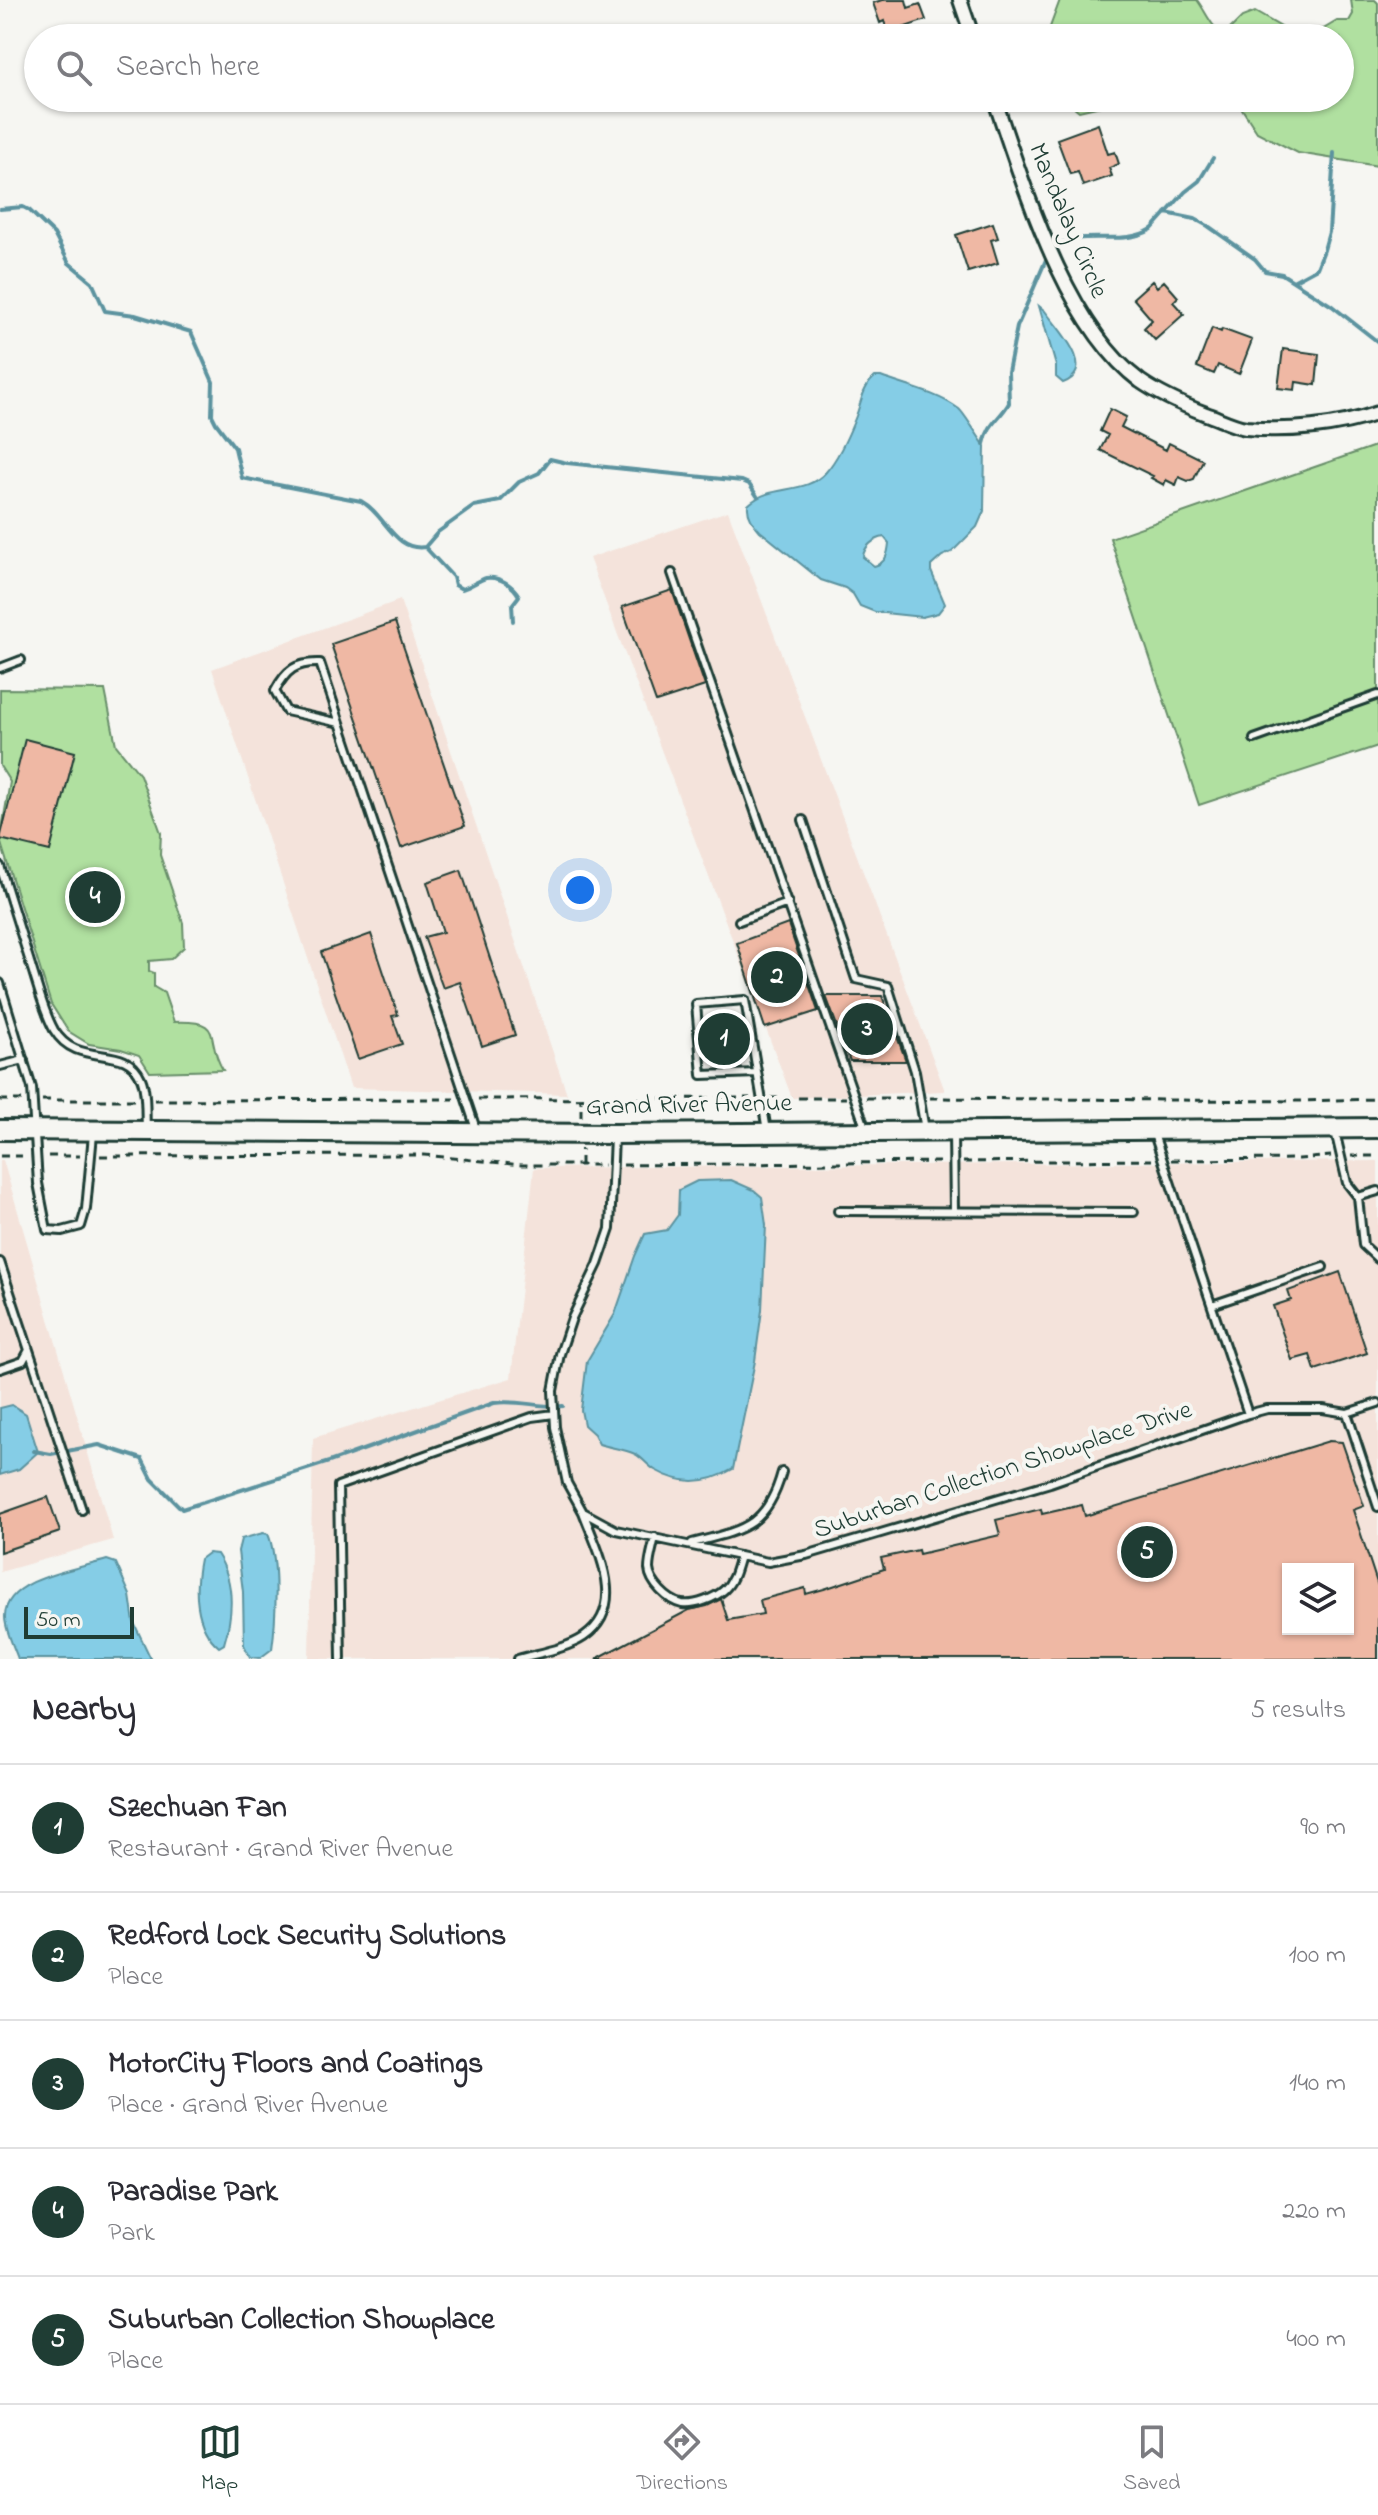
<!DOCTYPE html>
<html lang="en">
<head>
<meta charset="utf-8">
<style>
  body { margin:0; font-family:"Indie Flower",sans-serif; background:#f2f2f3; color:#2b2b33 }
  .controls { position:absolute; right:24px; bottom:24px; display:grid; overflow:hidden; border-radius:0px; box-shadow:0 2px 6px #0004 }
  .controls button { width:72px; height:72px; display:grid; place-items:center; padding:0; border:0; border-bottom:2px solid #e1e1e2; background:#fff; color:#2b2b33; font:40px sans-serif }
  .scale { position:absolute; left:24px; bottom:20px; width:110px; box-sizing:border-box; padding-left:8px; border:4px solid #1f3d34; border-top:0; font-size:22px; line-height:28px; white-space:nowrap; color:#1f3d34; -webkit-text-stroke:6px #f6f6f2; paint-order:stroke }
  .you { position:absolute; left:580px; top:890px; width:28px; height:28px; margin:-20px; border:6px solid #fff; border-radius:50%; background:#1a73e8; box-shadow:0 0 0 12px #1a73e833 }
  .badge { display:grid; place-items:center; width:52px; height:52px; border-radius:50%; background:#1f3d34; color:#fff; font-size:26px; font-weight:700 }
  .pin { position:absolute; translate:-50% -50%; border:4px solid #fff; box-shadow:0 2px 8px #0006 }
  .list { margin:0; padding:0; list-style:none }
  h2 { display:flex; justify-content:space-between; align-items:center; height:104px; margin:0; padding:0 32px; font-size:34px }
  h2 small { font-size:26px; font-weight:400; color:#7c7c81 }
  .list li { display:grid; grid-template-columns:52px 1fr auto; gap:24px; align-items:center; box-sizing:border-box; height:128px; padding:0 32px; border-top:2px solid #e1e1e2 }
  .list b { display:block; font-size:30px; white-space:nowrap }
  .list p { margin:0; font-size:26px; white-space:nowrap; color:#7c7c81 }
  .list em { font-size:26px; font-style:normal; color:#7c7c81 }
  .icon { flex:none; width:44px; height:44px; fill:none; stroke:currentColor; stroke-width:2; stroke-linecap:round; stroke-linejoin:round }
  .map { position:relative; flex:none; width:1378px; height:1659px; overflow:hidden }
  .search { position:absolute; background:#fff; box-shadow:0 2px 6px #0004; left:24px; right:24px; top:24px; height:88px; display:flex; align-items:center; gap:20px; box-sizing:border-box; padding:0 28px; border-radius:44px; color:#7c7c81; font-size:30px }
  .sheet { height:744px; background:#fff }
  nav { display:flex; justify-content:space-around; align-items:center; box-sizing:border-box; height:112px; border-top:2px solid #e1e1e2; background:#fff; font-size:22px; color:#7c7c81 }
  nav a { display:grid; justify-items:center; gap:4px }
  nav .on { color:#1f3d34 }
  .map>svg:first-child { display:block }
  .built { fill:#f4e3db; fill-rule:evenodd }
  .green { fill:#b0e0a0; stroke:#688e6a; stroke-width:2 }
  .water { fill:#85cde6; stroke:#5c939f; stroke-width:2; fill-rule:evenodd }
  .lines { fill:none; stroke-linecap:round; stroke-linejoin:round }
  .stream { stroke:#5c939f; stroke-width:4 }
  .building { fill:#efb8a4; stroke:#1f3d34; stroke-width:2; fill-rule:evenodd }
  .lane-casing { stroke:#1f3d34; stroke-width:12 }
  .street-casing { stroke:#1f3d34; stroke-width:18 }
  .secondary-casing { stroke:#1f3d34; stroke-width:24 }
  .path { stroke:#1f3d34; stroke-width:3; stroke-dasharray:8 6; stroke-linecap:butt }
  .lane { stroke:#f6f6f2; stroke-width:6 }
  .street { stroke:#f6f6f2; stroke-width:12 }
  .secondary { stroke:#f6f6f2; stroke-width:18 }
  .labels { text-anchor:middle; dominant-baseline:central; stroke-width:8; stroke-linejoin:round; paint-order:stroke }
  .street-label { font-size:26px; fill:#1f3d34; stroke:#f6f6f2 }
</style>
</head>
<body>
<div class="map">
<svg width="1378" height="1659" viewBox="0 0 1378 1659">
  <rect width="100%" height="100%" fill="#f6f6f2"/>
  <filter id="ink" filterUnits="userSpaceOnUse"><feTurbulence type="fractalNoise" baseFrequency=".0125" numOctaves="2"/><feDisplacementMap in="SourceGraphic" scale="16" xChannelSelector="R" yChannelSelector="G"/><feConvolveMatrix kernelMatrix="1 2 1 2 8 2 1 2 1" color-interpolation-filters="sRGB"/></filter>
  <g filter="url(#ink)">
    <!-- built -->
    <path class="built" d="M728,511L945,1091L792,1098L589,558Z
      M400,600L567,1094L351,1088L212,669Z
      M0,1160H3L113,1540L0,1572Z
      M1378,1161V1659H309L313,1438L511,1378L534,1168ZM1288,1569H1348V1629H1288Z"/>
    <!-- green -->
    <path class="green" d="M1060,0H1197C1205,10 1211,27 1222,33H1226L1242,17L1255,12L1290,32L1310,37L1337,21H1349L1353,14L1351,0H1375L1378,3V166L1298,153L1257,132L1235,98H1340V38H1200L1196,31L1177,38H1046Z
      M1063,98H1121L1118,102L1079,111Z
      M1378,445V746L1199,805L1110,538Z
      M0,689L105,690L116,745L140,775L161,833L160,855L183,923L184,947L171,959L149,961V971L154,973V987L164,993L174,1022C227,1020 203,1037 223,1070L150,1072L139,1055L121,1049L89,1044L68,1031L51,1004L0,840L10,782L0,766Z"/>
    <!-- water -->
    <path class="water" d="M1039,306L1045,311C1058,329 1099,370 1063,383L1056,377V366Z
      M875,377H881C905,386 938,393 959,409C964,413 979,438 985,446L984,511L977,527L952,552L942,556L931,566V571L945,604L938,613L922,617L875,612L860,606L853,594L845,588L821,580L760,531C753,523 747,516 748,505C771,483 805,496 826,472C839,457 849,434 856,416C861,403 863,386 875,377ZM884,537L889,543C888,554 886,563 874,566L863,557C864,546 874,539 884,537Z
      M731,1180L754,1190L762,1197L766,1225L762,1310L755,1361L733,1469C708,1484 681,1485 655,1470C648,1466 643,1458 635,1454C624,1449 611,1448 599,1444L594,1434L584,1425L581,1410L587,1361L615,1314L635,1256L645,1234L667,1230L678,1215L679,1190L697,1181Z
      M12,1405L26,1414L38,1452L19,1469L0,1475V1408Z
      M263,1533L268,1534C279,1559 276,1621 272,1649L260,1658L250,1657L244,1645L243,1592L238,1551L241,1539Z
      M208,1553L217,1554C235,1581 233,1614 224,1644L219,1647C194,1626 194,1588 200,1559Z
      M107,1560L116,1563L130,1595L134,1623L151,1659H18C14,1647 5,1630 5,1617C4,1578 78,1569 107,1560Z"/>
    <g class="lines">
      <!-- stream -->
      <path class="stream" d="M0,209L23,207L29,210L54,234L69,263L92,282L105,311L135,315L191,332L213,382L212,415L216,423L235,448L242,478L361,501C385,514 394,552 425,547L453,577L455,585L462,589C470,587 481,579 486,578C499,576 513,585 519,596L512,605L513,621
        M1166,213L1195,219L1208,226L1255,259L1265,271L1282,274L1332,306L1378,342
        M1053,248C1081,227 1122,248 1152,229L1185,192L1199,181L1213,158
        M1293,281L1317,268L1324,250L1329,232L1334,153
        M984,444C988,423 1000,419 1009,403L1008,372L1017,327L1048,255
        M425,547L438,532L474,506L500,501L519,482L539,473L550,459L567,463L742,481L749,484L757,496
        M34,1451L51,1454L99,1445L142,1459L152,1479L182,1509L329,1462L494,1403C517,1399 540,1408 563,1406"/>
    </g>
    <!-- building -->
    <path class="building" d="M882,0H906L908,8L920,4L926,20L888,33L884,21L880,23L873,3Z
      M1098,124L1108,154L1115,152L1119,164L1109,168L1112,176L1083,186L1078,172L1070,174L1057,139Z
      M993,223L998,238L991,240L998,263L968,272L956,235Z
      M1152,281L1157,287L1164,281L1178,297L1173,302L1184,314L1155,340L1144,328L1152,320L1133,298Z
      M1212,328L1221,332L1222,329L1252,340L1239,374L1218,365L1214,374L1197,367Z
      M1283,349L1319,354L1316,385L1296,382L1295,390L1278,388Z
      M1110,409L1126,417L1121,427L1166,450L1169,443L1203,460L1194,479L1188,481L1179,477L1176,485L1166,480L1164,485L1151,478L1153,476L1100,450L1108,435L1100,431Z
      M672,590L705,686L656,702L622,607Z
      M395,622L465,826L401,848L331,644Z
      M25,739L75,752L50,851L0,839Z
      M461,870L515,1035L482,1046L460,982L443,988L424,937L443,932L427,882Z
      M788,924L818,1011L765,1028L737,943Z
      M371,934L398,1015L392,1016L402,1044L358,1059L321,952Z
      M826,996H882L906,1061H850Z
      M704,1029H744V1049H706Z
      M1340,1272L1367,1353L1315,1370L1310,1355L1292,1360L1273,1306L1291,1300L1288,1291Z
      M1329,1441L1342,1442L1364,1506L1353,1510L1378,1586V1659H596L689,1610L707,1606L721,1599L728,1620L763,1614L760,1600L805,1588L806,1594L824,1589L884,1569L881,1558L918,1550L919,1554L1000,1535L996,1520L1041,1509L1042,1514L1082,1505L1085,1516ZM1288,1569H1348V1629H1288Z
      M48,1497L60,1532L0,1552V1514Z"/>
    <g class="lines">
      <defs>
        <path id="lane" d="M672,573L866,1130
          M0,668L21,660
          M340,723L286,711L275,691C286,670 296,662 320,663L476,1129
          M1254,739L1378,695
          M803,820L856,979L888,986L915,1071L925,1130
          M0,866C11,901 22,936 33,972C39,991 44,1012 54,1030C78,1070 125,1041 141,1078C147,1092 145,1112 146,1127
          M739,921L788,903
          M0,983L32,1088L38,1183L47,1230L62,1231L81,1226L86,1209L93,1134
          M0,1066L24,1060
          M757,1073L702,1075L696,1004L745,1000L767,1131
          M1335,1131L1347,1183L1358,1197L1378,1191
          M953,1133L954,1211
          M614,1137L610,1229L598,1264L572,1318L560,1354L553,1391L555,1427L567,1483L583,1512L616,1530L768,1562L806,1555L1050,1483L1248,1414L1153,1131
          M1358,1197L1363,1245L1378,1259
          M838,1211L1134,1212
          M0,1262L29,1350L23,1361L0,1369
          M1212,1305L1323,1267
          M29,1350L82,1510
          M1347,1413L1378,1507
          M1248,1414L1267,1409H1323L1347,1413L1378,1403
          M655,1537C653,1547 649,1559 649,1569C650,1583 668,1601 682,1604C695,1606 715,1598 724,1590C734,1581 736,1568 740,1556
          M692,1543C743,1530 767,1527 782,1472
          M341,1659L338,1486L532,1417L554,1414
          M518,1659C539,1653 566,1649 584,1637C629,1606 597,1550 583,1512"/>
        <path id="street" d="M960,0L973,38
          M994,98C1024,185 1065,325 1140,381C1160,395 1183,405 1206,414C1218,418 1233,426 1246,428C1287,432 1338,427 1378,413"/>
        <path id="secondary" d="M0,1130L614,1134L1378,1128"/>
      </defs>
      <!-- lane casing -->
      <use href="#lane" class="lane-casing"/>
      <!-- street casing -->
      <use href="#street" class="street-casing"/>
      <!-- secondary casing -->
      <use href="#secondary" class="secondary-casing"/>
      <!-- path -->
      <path class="path" d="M770,1098H846
        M866,1098H910
        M930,1098L1297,1101L1378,1099
        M478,1099L750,1098
        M0,1100H22
        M42,1100H134
        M154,1100L454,1099
        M581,1117V1101
        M0,1156H28
        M48,1156H80
        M100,1156L424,1155L522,1165H604
        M1351,1156H1378
        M1171,1160L1299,1159L1331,1156
        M963,1162L1152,1160
        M581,1165V1149
        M623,1165L944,1162"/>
      <!-- lane -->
      <use href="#lane" class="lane"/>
      <!-- street -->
      <use href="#street" class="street"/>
      <!-- secondary -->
      <use href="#secondary" class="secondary"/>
    </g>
  </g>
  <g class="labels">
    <!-- street labels -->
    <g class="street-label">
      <text transform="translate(1067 221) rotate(67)">Mandalay Circle</text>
      <text transform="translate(689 1106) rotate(-1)">Grand River Avenue</text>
      <text transform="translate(1003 1471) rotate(-18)">Suburban Collection Showplace Drive</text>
    </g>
  </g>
</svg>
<div class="controls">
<button><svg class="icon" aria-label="layers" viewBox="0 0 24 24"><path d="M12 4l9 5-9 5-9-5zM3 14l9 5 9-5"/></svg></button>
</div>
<div class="scale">50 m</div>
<div class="you"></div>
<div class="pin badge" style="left:724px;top:1039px">1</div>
<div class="pin badge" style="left:777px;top:977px">2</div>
<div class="pin badge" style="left:867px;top:1029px">3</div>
<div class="pin badge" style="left:95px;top:897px">4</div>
<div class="pin badge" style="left:1147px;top:1552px">5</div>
<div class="search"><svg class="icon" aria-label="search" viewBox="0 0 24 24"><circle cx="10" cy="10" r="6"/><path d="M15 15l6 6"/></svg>Search here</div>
</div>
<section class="sheet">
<h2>Nearby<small>5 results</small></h2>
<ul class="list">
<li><span class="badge">1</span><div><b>Szechuan Fan</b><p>Restaurant · Grand River Avenue</p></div><em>90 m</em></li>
<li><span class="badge">2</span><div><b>Redford Lock Security Solutions</b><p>Place</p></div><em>100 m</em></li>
<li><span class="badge">3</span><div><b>MotorCity Floors and Coatings</b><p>Place · Grand River Avenue</p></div><em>140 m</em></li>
<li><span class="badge">4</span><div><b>Paradise Park</b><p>Park</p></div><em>220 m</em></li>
<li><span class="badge">5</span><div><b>Suburban Collection Showplace</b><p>Place</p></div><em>400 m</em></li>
</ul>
</section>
<nav>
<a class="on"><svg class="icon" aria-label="map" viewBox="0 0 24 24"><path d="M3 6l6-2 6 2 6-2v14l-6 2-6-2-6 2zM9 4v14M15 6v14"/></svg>Map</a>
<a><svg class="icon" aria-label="directions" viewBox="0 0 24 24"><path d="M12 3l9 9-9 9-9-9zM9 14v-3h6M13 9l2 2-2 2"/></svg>Directions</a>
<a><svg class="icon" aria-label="saved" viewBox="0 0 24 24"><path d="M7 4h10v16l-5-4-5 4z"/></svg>Saved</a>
</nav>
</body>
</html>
